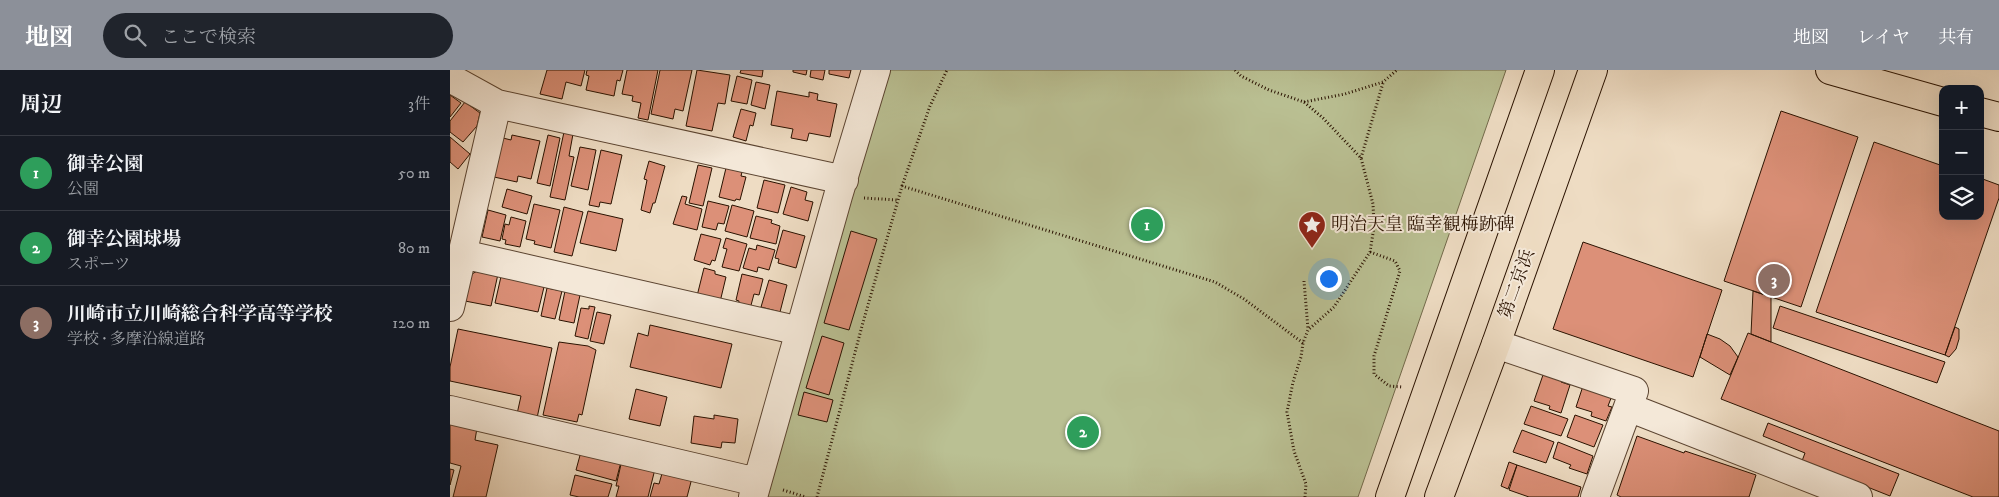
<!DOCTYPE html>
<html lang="ja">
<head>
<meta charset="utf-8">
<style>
  body { margin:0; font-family:"IM FELL DW Pica","Noto Serif JP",serif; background:#20242c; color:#f1f3f6 }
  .controls { position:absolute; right:15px; top:15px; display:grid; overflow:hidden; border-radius:10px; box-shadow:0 5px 20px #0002 }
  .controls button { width:45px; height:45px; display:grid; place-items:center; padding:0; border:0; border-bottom:1px solid #363941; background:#171b24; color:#f1f3f6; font:25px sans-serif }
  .you { position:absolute; left:878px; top:208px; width:18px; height:18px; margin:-12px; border:4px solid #fff; border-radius:50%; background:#1a73e8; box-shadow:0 0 0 8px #1a73e833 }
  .badge { display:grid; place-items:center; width:32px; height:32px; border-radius:50%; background:#8c9099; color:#fff; font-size:16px; font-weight:700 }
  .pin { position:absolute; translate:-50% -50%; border:2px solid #fff; box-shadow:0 1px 5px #0006 }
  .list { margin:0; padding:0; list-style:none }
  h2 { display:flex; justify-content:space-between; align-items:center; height:65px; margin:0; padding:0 20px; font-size:21px }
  h2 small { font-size:16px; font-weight:400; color:#9ea1a6 }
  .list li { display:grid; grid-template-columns:32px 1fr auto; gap:15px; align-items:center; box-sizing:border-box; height:75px; padding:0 20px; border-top:1px solid #363941 }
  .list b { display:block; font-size:19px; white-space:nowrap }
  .list p { margin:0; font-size:16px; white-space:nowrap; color:#9ea1a6 }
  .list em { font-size:16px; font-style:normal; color:#9ea1a6 }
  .icon { flex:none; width:28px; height:28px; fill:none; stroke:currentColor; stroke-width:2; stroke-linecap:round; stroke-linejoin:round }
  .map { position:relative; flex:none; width:1549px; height:427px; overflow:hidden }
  header { display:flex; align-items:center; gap:30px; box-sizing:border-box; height:70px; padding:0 25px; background:#8c9099; color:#fff }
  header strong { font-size:24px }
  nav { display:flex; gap:28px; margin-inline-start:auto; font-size:18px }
  .search { width:350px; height:45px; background:#20242c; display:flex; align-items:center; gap:12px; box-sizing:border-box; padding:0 18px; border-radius:28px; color:#9ea1a6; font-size:19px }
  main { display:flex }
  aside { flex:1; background:#171b24 }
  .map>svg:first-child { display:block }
  .green { fill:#bac093; stroke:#72694a }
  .building { fill:#dc9078; stroke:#2a1200 }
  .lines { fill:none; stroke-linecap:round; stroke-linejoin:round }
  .minor-casing { stroke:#5b4431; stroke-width:30 }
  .major-casing { stroke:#2a1200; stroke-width:30 }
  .highway-casing { stroke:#2a1200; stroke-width:30 }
  .path { stroke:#2a1200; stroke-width:3; stroke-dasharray:1 2.5; stroke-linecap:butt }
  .minor { stroke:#f4e8d8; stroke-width:28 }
  .major { stroke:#eedcc3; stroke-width:28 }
  .highway { stroke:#eedcc3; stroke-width:28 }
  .labels { text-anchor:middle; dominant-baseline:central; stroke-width:4; stroke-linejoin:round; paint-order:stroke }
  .poi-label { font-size:18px; fill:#2a1200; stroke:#f4e8d8; text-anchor:start }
  .street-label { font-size:18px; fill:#2a1200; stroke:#f4e8d8 }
</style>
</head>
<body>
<header>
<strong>地図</strong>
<div class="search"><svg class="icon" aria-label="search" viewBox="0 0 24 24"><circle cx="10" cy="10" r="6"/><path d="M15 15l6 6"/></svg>ここで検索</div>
<nav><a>地図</a><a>レイヤ</a><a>共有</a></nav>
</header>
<main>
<aside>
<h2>周辺<small>3件</small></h2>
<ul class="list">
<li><span class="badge" style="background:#2e9e5b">1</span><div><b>御幸公園</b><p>公園</p></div><em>50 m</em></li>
<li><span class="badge" style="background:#2e9e5b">2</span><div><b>御幸公園球場</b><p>スポーツ</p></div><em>80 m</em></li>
<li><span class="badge" style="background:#8d6e63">3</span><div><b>川崎市立川崎総合科学高等学校</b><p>学校 · 多摩沿線道路</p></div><em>120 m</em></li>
</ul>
</aside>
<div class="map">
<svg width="1549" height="427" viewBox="0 0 1549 427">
  <rect width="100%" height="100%" fill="#eedcc3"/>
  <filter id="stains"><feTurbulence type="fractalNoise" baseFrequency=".004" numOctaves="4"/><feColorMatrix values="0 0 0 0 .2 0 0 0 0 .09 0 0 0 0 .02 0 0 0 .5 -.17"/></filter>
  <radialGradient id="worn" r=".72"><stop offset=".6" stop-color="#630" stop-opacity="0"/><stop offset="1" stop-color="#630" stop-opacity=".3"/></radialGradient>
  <!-- green -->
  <path class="green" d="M437,0H1056L908,427H313Z"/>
  <!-- building -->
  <path class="building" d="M97,0H135L131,16L116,12L112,29L90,24Z
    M137,0H173L170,11L167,10L164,26L136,20L139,6L136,5Z
    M177,0H208L198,50L188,48L191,33L182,31L183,26L172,24Z
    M210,0H242L233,41L225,39L223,49L201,44Z
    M247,0L280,5L275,34L268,33L262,61L236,56Z
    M291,0H313L312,7L290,3Z
    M343,0H357L356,5L343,2Z
    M361,0H375L373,10L360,7Z
    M379,0H401L399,8L379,4Z
    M287,6L302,10L297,34L281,31Z
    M306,12L320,15L315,39L301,35Z
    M327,21L359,27V22L368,24L367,30L387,34L380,67L359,63L357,71L341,68L343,59L321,55Z
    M0,25L11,33L0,47Z
    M15,32L30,43L27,56L13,72L0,62V51Z
    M291,39L306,43L303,56L300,55L296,71L283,67Z
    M1331,41L1408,67L1351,237L1274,211Z
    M114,62L123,64L119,86L124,87L115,130L100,127Z
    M62,65L90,71L81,109L68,106L67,112L44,107L53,68L61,70Z
    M98,65L110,68L100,116L87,113Z
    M0,67L20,84L8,99L0,92Z
    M1424,72L1493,96V146H1530V108L1549,115V128L1495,285L1366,242Z
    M130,77L146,80L138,120L121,116Z
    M151,80L172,85L161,134L150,132L149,137L139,135Z
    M199,91L215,96L205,133H203L200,143L191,140L197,110L194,109Z
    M248,95L262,98L253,136L239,133Z
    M276,98L292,102L291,106L296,107L290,130L286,129L285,131L269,127Z
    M314,110L335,115L328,143L307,138Z
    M341,117L357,122L355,130L363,132L358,151L333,144Z
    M57,119L82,126L77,144L52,137Z
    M232,126L237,127L235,134L252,139L247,160L223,154Z
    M258,131L279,136L274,154L268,153L266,160L252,157Z
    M84,134L110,140L101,178L84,174L85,171L76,169Z
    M282,135L304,141L297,167L275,161Z
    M114,137L133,142L122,186L104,182Z
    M38,140L56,145L50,171L32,167Z
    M138,141L173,149L166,181L130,173Z
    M306,146L322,150L321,153L330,156L326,174L300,168Z
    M61,147L76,151L70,177L55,174L56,170L52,169L55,154L59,155Z
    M333,160L355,166L346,198L328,193L329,189L325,188Z
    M401,161L427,169L399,260L374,253Z
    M251,164L271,169L265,191L262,190L260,195L244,190Z
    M276,168L297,174L289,201L272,197L277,179L273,178Z
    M1133,172L1272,220L1243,307L1103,259Z
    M307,175L325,180L319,200L308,197L307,202L293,198L299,178L306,180Z
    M254,198L265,201V204L276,207L270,232L247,226Z
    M29,200L48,204L41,236L15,231L22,204Z
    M52,202L90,211L89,216L94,217L88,242L45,233Z
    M292,204L313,209L309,225L304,224L300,239L288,236L289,231L286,230Z
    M319,210L337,215L330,242L311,237Z
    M97,218L112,221L105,249L91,246Z
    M115,221L130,225L124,253L109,250Z
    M1303,221L1321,227V272L1301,264Z
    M139,236L145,237L138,269L125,266L131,238L139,239Z
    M1330,236L1495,292L1487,313L1323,258Z
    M147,242L161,245L154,274L140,271Z
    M200,255L282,274L271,318L180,297L188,263L198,266Z
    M1505,257L1509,259V269L1506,279L1499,287L1495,285Z
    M8,259L102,278L87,348L67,344L71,326L0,311V297Z
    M1298,263L1549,361V427H1523L1271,329Z
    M1257,264L1270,269L1280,276L1288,287L1280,305L1250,287Z
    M372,266L394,273L379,325L356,318Z
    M109,272L138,276L146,280L132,345L129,344L127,352L93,345Z
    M1094,302L1112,308L1111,312L1120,315L1111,343L1099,339L1100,336L1084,331Z
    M1134,313L1163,323L1158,336L1162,337L1156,351L1141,346L1142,342L1126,337Z
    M186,319L217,327L210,356L179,349Z
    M354,322L383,330L377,352L348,345Z
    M1081,336L1118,349L1111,366L1074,354Z
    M264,345L288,349L285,373L272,372L271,378L241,373L244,346L264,349Z
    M1125,345L1153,355L1144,377L1117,367Z
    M0,352L27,358L25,370L48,375L36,427H3L11,396L0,393Z
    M1318,353L1449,404L1440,426L1352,391L1355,383L1313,366Z
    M1072,360L1104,372L1096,393L1063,382Z
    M1187,366L1234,383L1235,381L1306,405L1299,427H1171L1167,425Z
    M1108,372L1143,386L1137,404L1119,398L1121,395L1103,388Z
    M132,378L172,388L166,411L126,400Z
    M172,390L205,399L198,427H166L169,416H166Z
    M1059,392L1067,395L1058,419L1051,416Z
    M1067,395L1131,417L1128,427H1079L1059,420Z
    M0,399L4,400L0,415Z
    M213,400L242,408L237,427H200L204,413L209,414Z
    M125,405L162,414L158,427H129L120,425Z"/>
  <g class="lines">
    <defs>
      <path id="minor" d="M0,8L47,34L394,110
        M12,184L350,261
        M0,237L47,34
        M1046,274L1184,321L1178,337
        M0,340L307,412
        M303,427L388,126L426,0
        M1145,427L1178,337L1408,427"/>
      <path id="major" d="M1380,0L1493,32
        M1530,42L1549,47"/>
      <path id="highway" d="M940,427L1090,0
        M989,427L1046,274L1143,0"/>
    </defs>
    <!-- minor casing -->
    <use href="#minor" class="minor-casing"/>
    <!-- major casing -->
    <use href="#major" class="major-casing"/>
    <!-- highway casing -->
    <use href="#highway" class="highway-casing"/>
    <!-- path -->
    <path class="path" d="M785,0L791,6L819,20L854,32L873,48L911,88L923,134L924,157L920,182L884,237L858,260L853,273L851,287L843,312L837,342L844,381L856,414L855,427
      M854,32L895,24L933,12L947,0
      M911,88L933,13
      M452,116L480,36L497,0
      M414,128L447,130
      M920,182L945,191L950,201L924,286V304L939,316L952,317
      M854,211L858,259
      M333,420L356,427
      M367,427L412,256L452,116L765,212L794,229L853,273"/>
    <!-- minor -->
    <use href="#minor" class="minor"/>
    <!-- major -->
    <use href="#major" class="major"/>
    <!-- highway -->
    <use href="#highway" class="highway"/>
  </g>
  <!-- icons -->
  <defs>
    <symbol id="sight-pin" viewBox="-11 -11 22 30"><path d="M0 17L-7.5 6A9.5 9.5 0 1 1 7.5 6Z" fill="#8f2418" stroke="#f4e8d8"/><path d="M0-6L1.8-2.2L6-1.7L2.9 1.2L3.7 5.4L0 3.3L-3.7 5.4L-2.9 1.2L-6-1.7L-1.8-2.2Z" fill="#fff"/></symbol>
  </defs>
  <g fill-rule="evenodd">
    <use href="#sight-pin" x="846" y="139" width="32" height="43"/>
  </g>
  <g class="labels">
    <!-- poi labels -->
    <g class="poi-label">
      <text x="881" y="155">明治天皇 臨幸観梅跡碑</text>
    </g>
    <!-- street labels -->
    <g class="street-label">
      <text transform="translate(1067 214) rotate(-70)">第二京浜</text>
    </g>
  </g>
  <rect width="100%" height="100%" filter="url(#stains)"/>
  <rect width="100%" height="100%" fill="url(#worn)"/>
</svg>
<div class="controls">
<button>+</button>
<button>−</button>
<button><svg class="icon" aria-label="layers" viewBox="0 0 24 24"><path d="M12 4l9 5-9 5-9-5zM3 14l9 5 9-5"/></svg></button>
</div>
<div class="you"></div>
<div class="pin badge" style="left:697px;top:155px;background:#2e9e5b">1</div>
<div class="pin badge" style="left:633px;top:362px;background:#2e9e5b">2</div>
<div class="pin badge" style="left:1324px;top:210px;background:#8d6e63">3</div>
</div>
</main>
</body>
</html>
